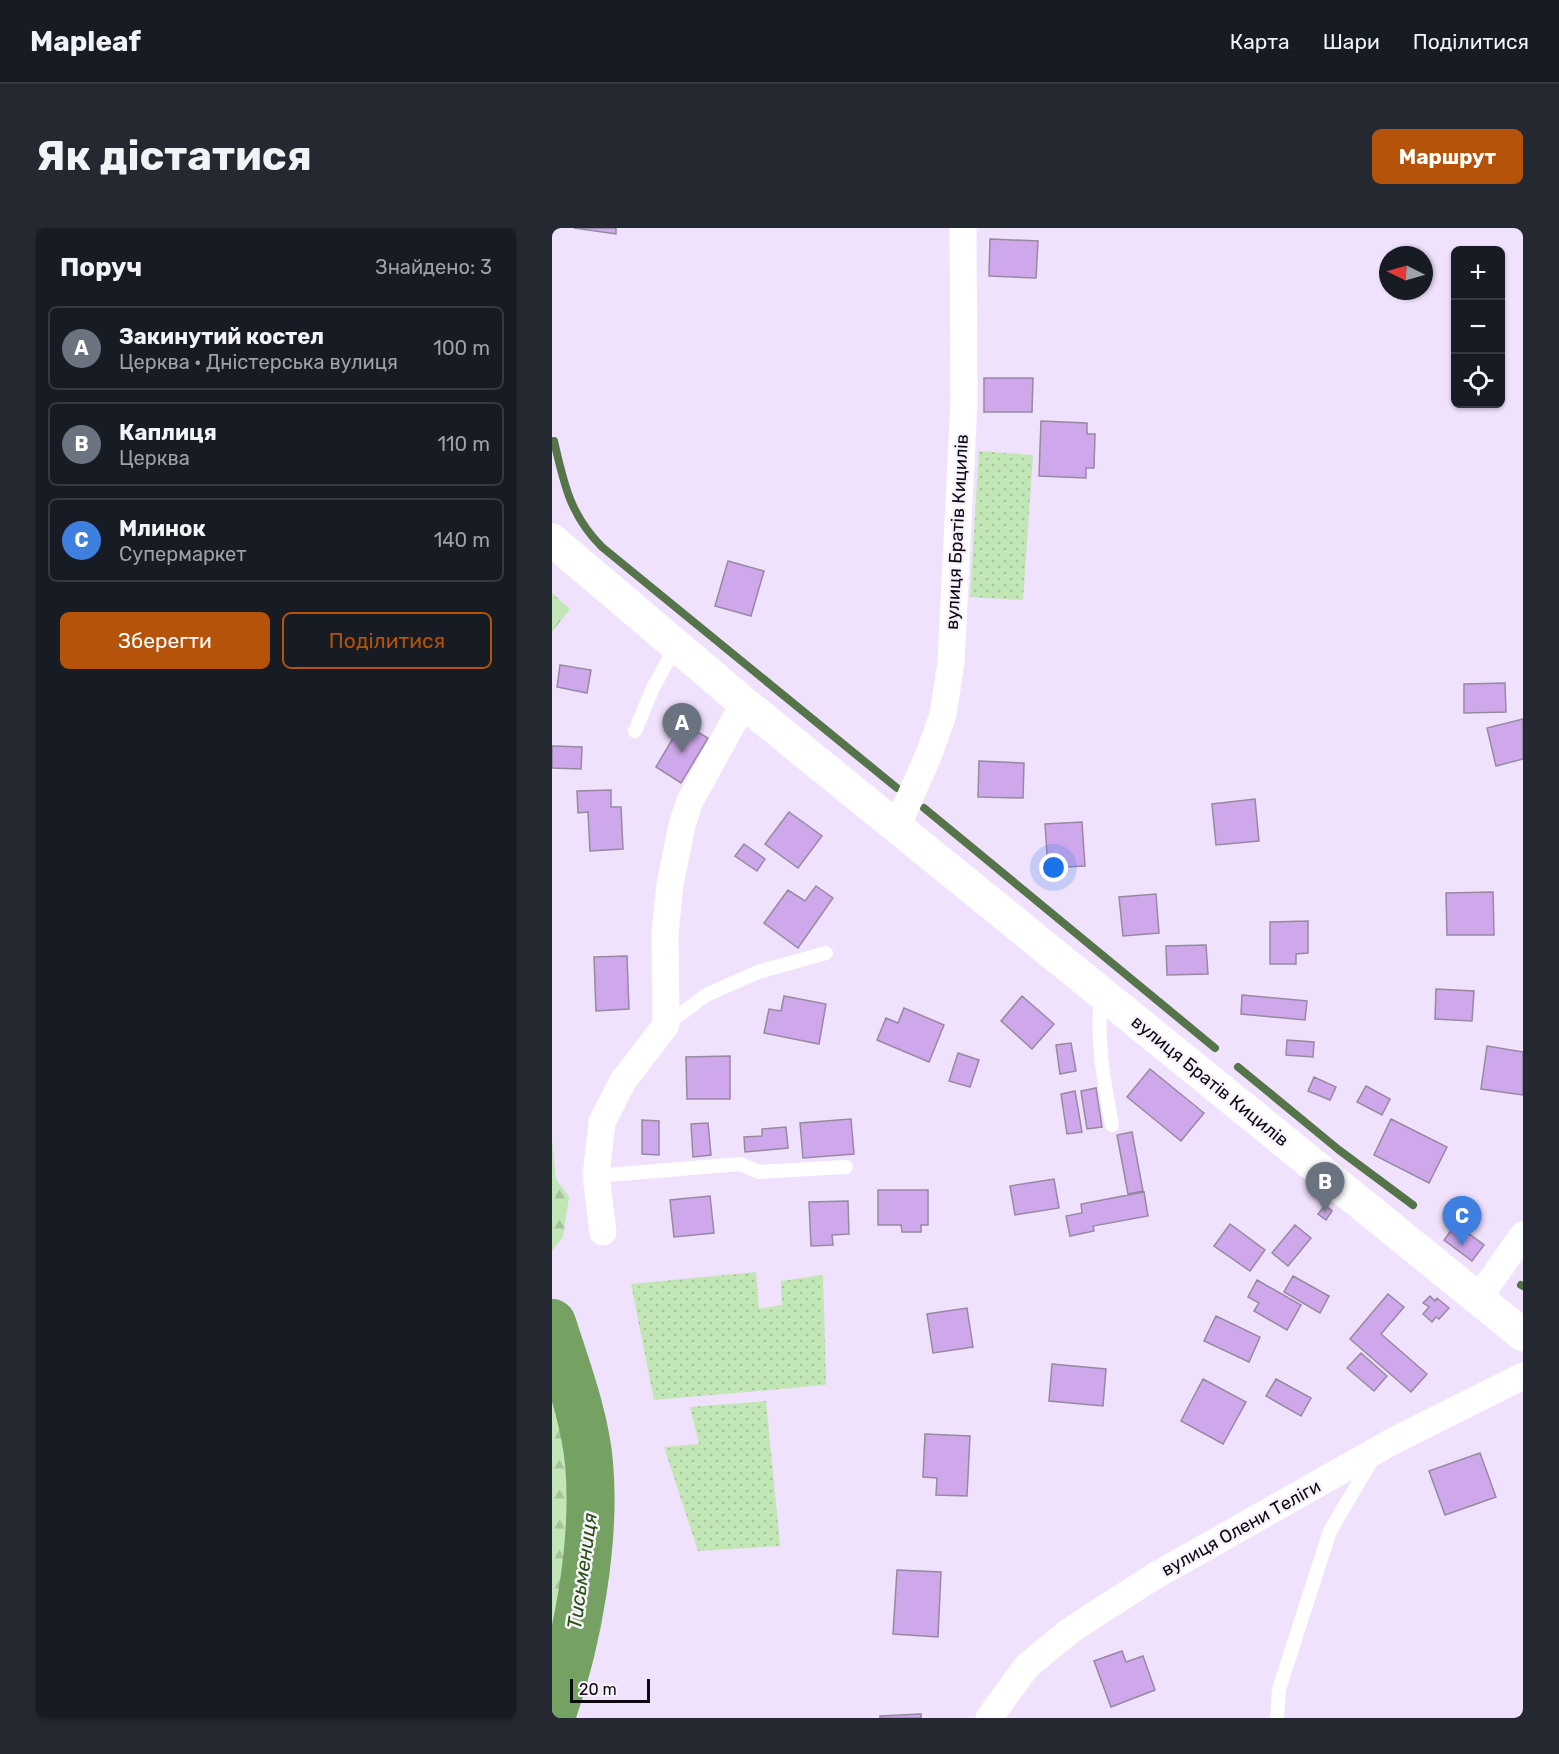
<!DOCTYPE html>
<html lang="uk">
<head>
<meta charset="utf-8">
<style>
  body { margin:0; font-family:Rubik,sans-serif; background:#242831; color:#f1f3f6 }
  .controls { position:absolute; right:18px; top:18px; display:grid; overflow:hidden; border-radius:9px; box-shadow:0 2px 4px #0004 }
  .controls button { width:54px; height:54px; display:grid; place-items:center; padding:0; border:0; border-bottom:2px solid #363941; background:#171b24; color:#f1f3f6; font:30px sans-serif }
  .compass { position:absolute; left:827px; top:18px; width:54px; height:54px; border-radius:50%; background:#171b24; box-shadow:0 2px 4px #0004; rotate:275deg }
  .scale { position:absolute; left:18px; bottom:15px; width:80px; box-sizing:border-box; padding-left:6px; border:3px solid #0e0911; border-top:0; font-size:16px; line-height:21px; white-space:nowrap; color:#0e0911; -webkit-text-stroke:4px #f8f2fd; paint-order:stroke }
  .you { position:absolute; left:502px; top:640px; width:21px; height:21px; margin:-15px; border:4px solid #fff; border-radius:50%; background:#1a73e8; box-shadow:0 0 0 9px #1a73e833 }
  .badge { display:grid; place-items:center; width:39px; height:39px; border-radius:50%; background:#b45309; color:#fff; font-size:20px; font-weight:700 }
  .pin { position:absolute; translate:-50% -50px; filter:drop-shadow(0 2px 3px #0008) }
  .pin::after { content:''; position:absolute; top:32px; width:21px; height:18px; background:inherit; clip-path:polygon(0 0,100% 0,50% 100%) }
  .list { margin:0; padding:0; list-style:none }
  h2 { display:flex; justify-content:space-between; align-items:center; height:78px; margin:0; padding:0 24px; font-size:26px }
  h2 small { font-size:20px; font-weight:400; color:#9ea1a6 }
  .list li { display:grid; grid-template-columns:39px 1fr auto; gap:18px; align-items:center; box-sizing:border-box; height:84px; margin:0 12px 12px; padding:0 12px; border:2px solid #363941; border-radius:9px }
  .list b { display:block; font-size:22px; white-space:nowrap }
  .list p { margin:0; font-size:20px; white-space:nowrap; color:#9ea1a6 }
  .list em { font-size:20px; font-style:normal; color:#9ea1a6 }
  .actions { display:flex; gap:12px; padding:18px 24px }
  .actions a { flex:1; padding:14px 0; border:2px solid #b45309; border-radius:9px; text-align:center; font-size:21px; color:#b45309 }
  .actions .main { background:#b45309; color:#fff }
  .icon { flex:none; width:33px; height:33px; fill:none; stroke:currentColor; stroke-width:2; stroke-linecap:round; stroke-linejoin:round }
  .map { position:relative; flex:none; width:971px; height:1490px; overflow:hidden; border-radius:9px }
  header { display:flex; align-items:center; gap:36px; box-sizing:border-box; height:84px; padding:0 30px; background:#171b24; border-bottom:2px solid #363941 }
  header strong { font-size:28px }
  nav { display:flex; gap:33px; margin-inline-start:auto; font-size:21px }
  .intro { display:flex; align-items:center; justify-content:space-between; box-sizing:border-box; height:144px; padding:0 36px }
  h1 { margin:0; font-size:42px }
  .button { padding:15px 27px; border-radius:9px; background:#b45309; color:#fff; font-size:21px; font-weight:700 }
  main { display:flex; gap:36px; padding:0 36px }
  aside { flex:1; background:#171b24; border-radius:9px; box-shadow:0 2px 4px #0004 }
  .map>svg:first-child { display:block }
  .forest { fill:url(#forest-firs) }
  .garden { fill:url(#garden-dots) }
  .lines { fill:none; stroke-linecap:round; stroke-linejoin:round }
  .stream { stroke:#56744a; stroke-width:8 }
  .river { stroke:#75a263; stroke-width:48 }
  .building { fill:#cfa8eb; stroke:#9789a1; stroke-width:1.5 }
  .lane { stroke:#fff; stroke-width:14 }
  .street { stroke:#fff; stroke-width:27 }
  .secondary { stroke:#fff; stroke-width:33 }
  .labels { text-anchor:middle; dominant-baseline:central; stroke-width:5; stroke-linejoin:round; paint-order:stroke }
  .street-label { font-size:18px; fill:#0e0911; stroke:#f8f2fd }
  .water-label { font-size:20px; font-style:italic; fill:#26510f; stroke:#f8f2fd }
</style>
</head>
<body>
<header>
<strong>Mapleaf</strong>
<nav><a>Карта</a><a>Шари</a><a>Поділитися</a></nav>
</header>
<div class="intro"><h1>Як дістатися</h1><a class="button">Маршрут</a></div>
<main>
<aside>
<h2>Поруч<small>Знайдено: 3</small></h2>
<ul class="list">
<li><span class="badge" style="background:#6b7280">A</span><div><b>Закинутий костел</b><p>Церква · Дністерська вулиця</p></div><em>100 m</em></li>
<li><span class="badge" style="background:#6b7280">B</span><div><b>Каплиця</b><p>Церква</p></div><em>110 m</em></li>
<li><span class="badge" style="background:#3f7fe0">C</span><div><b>Млинок</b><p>Супермаркет</p></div><em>140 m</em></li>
</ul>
<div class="actions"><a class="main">Зберегти</a><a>Поділитися</a></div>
</aside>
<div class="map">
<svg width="971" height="1490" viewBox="0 0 971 1490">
  <defs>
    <pattern id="forest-firs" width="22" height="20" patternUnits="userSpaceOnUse" patternTransform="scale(1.5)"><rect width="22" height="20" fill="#c2e6b5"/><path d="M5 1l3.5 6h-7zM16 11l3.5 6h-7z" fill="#a6c49b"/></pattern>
    <pattern id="garden-dots" width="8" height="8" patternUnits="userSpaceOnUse" patternTransform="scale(1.5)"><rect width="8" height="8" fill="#c2e6b5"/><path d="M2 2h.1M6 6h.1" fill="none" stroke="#a6c49b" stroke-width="1.8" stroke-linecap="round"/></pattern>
  </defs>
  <rect width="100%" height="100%" fill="#f0e1fc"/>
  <!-- forest -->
  <path class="forest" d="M0,365L18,381L0,404Z
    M0,911L4,951L17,969L11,1009L0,1023Z
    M0,1155L21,1238L24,1304L0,1424Z"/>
  <!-- garden -->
  <path class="garden" d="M427,223L481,227L471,372L418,369Z
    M204,1044L207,1081L230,1077L229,1053L271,1047L274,1157L102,1172L79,1056Z
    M214,1173L228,1318L146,1323L112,1219L147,1216L138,1179Z"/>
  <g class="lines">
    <!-- stream -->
    <path class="stream" d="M2,213C12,256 18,287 50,319L345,560
      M372,580L663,820
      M686,839L787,922L861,977
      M969,1057L971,1058"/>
    <!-- river -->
    <path class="river" d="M0,1095C14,1139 33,1189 37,1235C44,1311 26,1414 0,1486"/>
  </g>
  <!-- building -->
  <path class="building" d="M22,0H64V6Z
    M438,11L486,13L484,50L437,48Z
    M432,150H481L480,184H432Z
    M489,193L535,195V206H543L542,240H534V250L487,248Z
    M176,333L212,343L199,388L163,378Z
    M8,437L39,442L35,465L5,459Z
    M953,455L954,484L912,485V456Z
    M971,491V531L944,538L935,500Z
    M130,495L156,510L129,555L104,539Z
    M0,518L30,519L29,541L0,540Z
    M427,533L472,535L471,570L426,569Z
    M59,562V579H69L71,621L38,623L36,584L26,585L25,563Z
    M703,571L707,613L664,617L660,576Z
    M237,584L270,608L246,640L213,616Z
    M530,594L533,638L496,640L493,596Z
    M192,616L213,631L205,643L183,628Z
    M264,658L281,670L246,720L212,695L236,662L253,673Z
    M941,664L942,707H895L894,665Z
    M604,666L607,705L571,708L567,669Z
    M756,693V725L744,726V736H718V694Z
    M654,717L656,746L615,747L614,718Z
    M75,728L77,781L44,783L42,729Z
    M884,761L922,763L920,793L883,791Z
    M690,767L755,773L753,792L689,786Z
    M232,768L274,776L267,816L212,805L217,781L229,783Z
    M470,768L502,796L480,821L449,793Z
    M352,780L392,797L377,834L325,812L334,790L346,795Z
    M735,812L762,814L761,829L734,827Z
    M519,815L524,843L508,846L504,817Z
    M935,818L971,824V867L929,861Z
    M406,825L427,832L418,859L397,853Z
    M178,828V871H135L134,829Z
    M598,841L652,885L629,913L575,869Z
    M762,849L784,859L778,872L756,863Z
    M814,858L838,871L830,887L805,874Z
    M544,860L550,899L535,901L529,863Z
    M523,863L530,904L515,906L509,866Z
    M299,891L302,926L251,930L248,895Z
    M839,891L895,919L877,955L822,927Z
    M90,892L107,893V927L90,926Z
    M156,895L159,927L141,929L139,896Z
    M234,899L236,920L193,924L192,909L210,908V901Z
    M580,904L591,963L576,966L565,907Z
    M502,951L507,980L463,987L458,958Z
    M326,962H376V997H369V1004H350L349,997H326Z
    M592,964L596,988L541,998L542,1003L518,1008L514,988L530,985L529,976Z
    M158,968L162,1005L122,1009L118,972Z
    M296,973L297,1006L280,1007L281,1017L259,1018L257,974Z
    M773,977L780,983L774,992L766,986Z
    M678,996L713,1022L698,1043L662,1018Z
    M904,996L932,1017L920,1033L892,1012Z
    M743,997L759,1010L736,1038L720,1025Z
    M741,1048L777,1068L768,1085L732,1064Z
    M705,1052L749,1077L735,1102L702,1083L707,1075L696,1069Z
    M836,1066L852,1079L829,1106L875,1146L859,1164L798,1111Z
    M878,1068L883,1073L885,1070L897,1080L887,1091L884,1089L880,1094L871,1086L877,1079L871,1075Z
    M415,1080L421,1119L381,1125L375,1086Z
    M664,1088L708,1109L697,1134L652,1113Z
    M809,1125L835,1148L822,1163L795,1140Z
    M500,1136L554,1141L551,1178L497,1173Z
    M651,1151L694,1174L671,1216L629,1193Z
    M724,1151L759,1170L749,1188L714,1168Z
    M373,1206L418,1208L415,1268L384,1267L385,1250L371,1249Z
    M928,1225L944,1269L893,1287L877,1243Z
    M345,1342L389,1344L386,1409L341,1406Z
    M570,1423L574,1434L591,1428L603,1462L559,1479L542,1433Z
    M369,1486V1490H328V1488Z"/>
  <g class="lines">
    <!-- lane -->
    <path class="lane" d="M83,503L101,460L124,418
      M549,768C544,813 552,854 560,897
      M114,797L154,767L206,744L274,725
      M44,948L188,936L207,944L294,939
      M725,1490L727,1461L778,1303L821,1230"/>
    <!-- street -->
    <path class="street" d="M345,599L377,526L391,487L399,434L412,174L411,0
      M51,1004L44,948L50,894L71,853L114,797L113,705L118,656L130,597L138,573L192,475
      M926,1071L971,1007
      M437,1490L475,1438L519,1402L601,1349L843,1212L971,1148"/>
    <!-- secondary -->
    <path class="secondary" d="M0,312L192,475L971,1107"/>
  </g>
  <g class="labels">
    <!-- street labels -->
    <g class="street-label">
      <text transform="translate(405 304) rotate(-87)">вулиця Братів Кицилів</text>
      <text transform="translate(658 853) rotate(39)">вулиця Братів Кицилів</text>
      <text transform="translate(689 1300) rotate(-29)">вулиця Олени Теліги</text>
    </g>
    <!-- water labels -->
    <g class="water-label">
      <text transform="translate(30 1343) rotate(-82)">Тисьмениця</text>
    </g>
  </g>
</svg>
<div class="controls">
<button>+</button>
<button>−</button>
<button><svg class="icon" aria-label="locate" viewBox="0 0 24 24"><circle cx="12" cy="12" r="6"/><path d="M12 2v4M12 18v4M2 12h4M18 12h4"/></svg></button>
</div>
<svg class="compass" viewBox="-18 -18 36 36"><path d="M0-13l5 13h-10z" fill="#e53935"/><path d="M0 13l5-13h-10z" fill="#9ea1a6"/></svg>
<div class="scale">20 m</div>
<div class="you"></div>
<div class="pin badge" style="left:130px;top:525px;background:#6b7280">A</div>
<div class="pin badge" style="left:773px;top:984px;background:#6b7280">B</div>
<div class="pin badge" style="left:910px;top:1018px;background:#3f7fe0">C</div>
</div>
</main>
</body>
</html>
